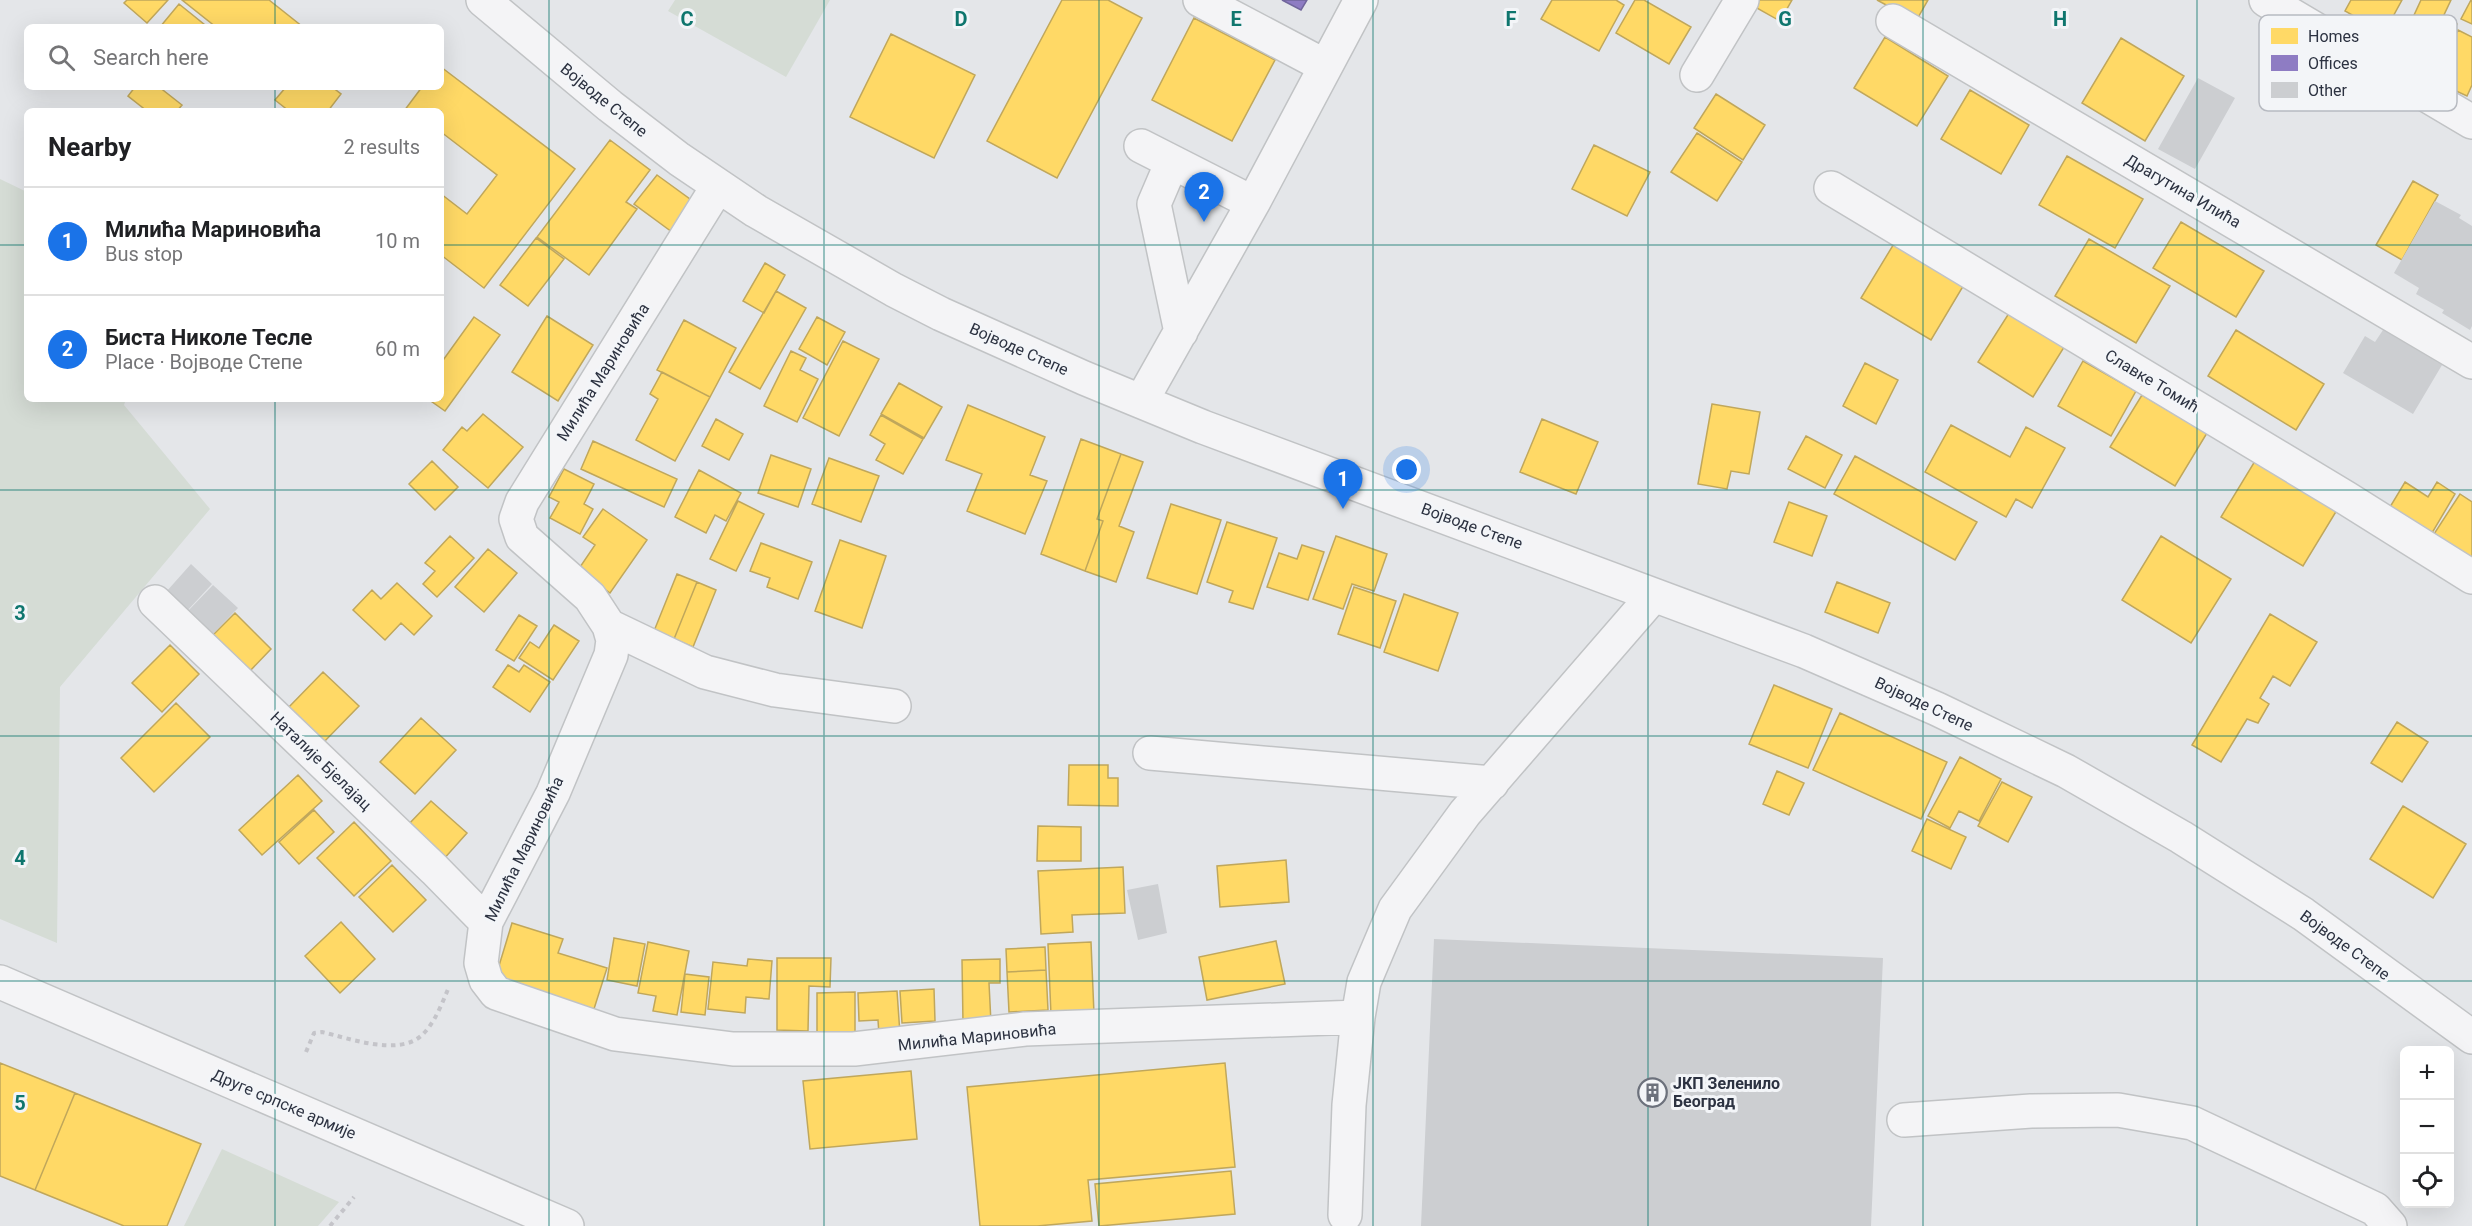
<!DOCTYPE html>
<html lang="en">
<head>
<meta charset="utf-8">
<style>
  body { margin:0; font-family:Roboto,sans-serif; background:#f2f2f2; color:#202124 }
  .controls { position:absolute; right:18px; bottom:18px; display:grid; overflow:hidden; border-radius:9px; box-shadow:0 6px 24px #0002 }
  .controls button { width:54px; height:54px; display:grid; place-items:center; padding:0; border:0; border-bottom:2px solid #e0e0e0; background:#fff; color:#202124; font:30px sans-serif }
  .you { position:absolute; left:1407px; top:470px; width:21px; height:21px; margin:-15px; border:4px solid #fff; border-radius:50%; background:#1a73e8; box-shadow:0 0 0 9px #1a73e833 }
  .badge { display:grid; place-items:center; width:39px; height:39px; border-radius:50%; background:#1a73e8; color:#fff; font-size:20px; font-weight:700 }
  .pin { position:absolute; translate:-50% -50px; filter:drop-shadow(0 2px 3px #0008) }
  .pin::after { content:''; position:absolute; top:32px; width:21px; height:18px; background:inherit; clip-path:polygon(0 0,100% 0,50% 100%) }
  .list { margin:0; padding:0; list-style:none }
  h2 { display:flex; justify-content:space-between; align-items:center; height:78px; margin:0; padding:0 24px; font-size:26px }
  h2 small { font-size:20px; font-weight:400; color:#757577 }
  .list li { display:grid; grid-template-columns:39px 1fr auto; gap:18px; align-items:center; box-sizing:border-box; height:108px; padding:0 24px; border-top:2px solid #e0e0e0 }
  .list b { display:block; font-size:22px; white-space:nowrap }
  .list p { margin:0; font-size:20px; white-space:nowrap; color:#757577 }
  .list em { font-size:20px; font-style:normal; color:#757577 }
  .icon { flex:none; width:33px; height:33px; fill:none; stroke:currentColor; stroke-width:2; stroke-linecap:round; stroke-linejoin:round }
  .map { position:relative; flex:none; width:2472px; height:1226px; overflow:hidden }
  .search { position:absolute; background:#fff; box-shadow:0 6px 24px #0002; left:24px; top:24px; width:420px; height:66px; display:flex; align-items:center; gap:15px; box-sizing:border-box; padding:0 21px; border-radius:9px; color:#757577; font-size:22px }
  .panel { position:absolute; background:#fff; box-shadow:0 6px 24px #0002; left:24px; top:108px; width:420px; height:294px; border-radius:9px }
  .map>svg:first-child { display:block }
  .grass { fill:#d5dcd5 }
  .homes { fill:#ffd966; stroke:#c0a75b; stroke-width:1.5 }
  .offices { fill:#8e7cc3; stroke:#71669c; stroke-width:1.5 }
  .building { fill:#ccced1 }
  .lines { fill:none; stroke-linecap:round; stroke-linejoin:round }
  .minor-casing { stroke:#c1c3c5; stroke-width:36 }
  .path { stroke:#c4c4c9; stroke-width:4; stroke-dasharray:4.5 4.5; stroke-linecap:butt }
  .minor { stroke:#f4f4f6; stroke-width:33 }
  .grid { fill:none; stroke:#0f766e; stroke-width:1.5; stroke-opacity:0.55 }
  .labels { text-anchor:middle; dominant-baseline:central; stroke-width:6; stroke-linejoin:round; paint-order:stroke }
  .street-label { font-size:16px; fill:#2c3241; stroke:#f3f5f8 }
  .poi-label { font-size:16px; font-weight:bold; fill:#2c3241; stroke:#f3f5f8; text-anchor:start }
  .key { fill:#f3f5f8; stroke:#b7bac1; stroke-width:1.5 }
  .key-label { font-size:16px; fill:#2c3241 }
  .grid-label { font-size:20px; text-anchor:middle; font-weight:bold; fill:#0f766e; stroke:#f3f5f8; stroke-width:6; stroke-linejoin:round; paint-order:stroke }
</style>
</head>
<body>
<div class="map">
<svg width="2472" height="1226" viewBox="0 0 2472 1226">
  <rect width="100%" height="100%" fill="#e4e6e9"/>
  <!-- grass -->
  <path class="grass" d="M675,0H830L786,77L668,11Z
    M0,179L27,192V399H126L124,405L210,509L60,687L57,943L0,919Z
    M222,1149L339,1202L318,1226H184Z"/>
  <!-- homes -->
  <path class="homes" d="M127,0H168L147,23L124,3Z
    M182,0H269L303,27H216Z
    M1062,0H1108L1142,18L1057,178L987,141Z
    M1552,0H1616L1624,5L1599,51L1541,19Z
    M1635,0H1644L1691,27L1669,64L1616,33Z
    M1759,0H1792L1780,21L1755,7Z
    M1877,0H1928L1916,21Z
    M2351,0H2402L2384,33L2345,11Z
    M2421,0H2451L2443,17L2457,24L2447,44L2409,26Z
    M2471,0H2472V24L2461,19Z
    M179,4L205,25L204,27H160Z
    M1194,18L1275,60L1232,141L1152,100Z
    M2458,30L2472,37V85L2467,96L2417,73L2433,39L2450,46Z
    M891,34L975,75L934,158L850,117Z
    M1885,37L1948,76L1917,126L1854,88Z
    M2121,38L2184,76L2145,141L2082,103Z
    M441,67L575,169L484,288L441,255V194L467,214L497,175L441,132V111H404L422,87H441Z
    M135,87H159L182,105L177,111H147L128,96Z
    M286,87H332L341,94L328,111H289L275,100Z
    M1970,90L2029,125L2001,174L1941,139Z
    M1716,94L1765,125L1743,160L1694,128Z
    M1697,133L1742,162L1717,201L1671,172Z
    M610,140L650,170L626,202L637,209L589,275L537,237Z
    M1594,145L1650,172L1627,216L1572,189Z
    M2067,156L2143,199L2115,248L2039,205Z
    M657,175L694,202L672,232L634,204Z
    M2413,181L2438,195L2402,260L2376,245Z
    M2181,222L2264,271L2236,317L2153,268Z
    M536,238L564,259L528,306L500,285Z
    M2089,239L2170,286L2136,343L2055,296Z
    M1895,242L1965,283L1931,340L1861,298Z
    M765,263L785,275L764,313L743,301Z
    M776,291L806,308L760,389L729,372Z
    M2011,310L2066,344L2033,397L1978,362Z
    M547,316L593,345L558,401L512,372Z
    M474,317L500,335L445,411L428,399H441V363Z
    M817,317L845,332L827,365L799,349Z
    M684,320L736,348L710,397L657,370Z
    M2236,330L2324,384L2296,430L2208,376Z
    M843,341L879,359L839,436L803,418Z
    M791,351L806,358L800,370L818,379L797,422L764,406Z
    M2083,361L2136,391L2111,436L2058,406Z
    M1865,363L1898,380L1876,424L1843,406Z
    M662,372L710,397L675,461L636,440L658,399L650,394Z
    M899,383L942,407L924,438L881,414Z
    M2142,395L2207,433L2175,486L2110,447Z
    M1712,404L1760,412L1749,474L1731,471L1727,489L1698,484Z
    M968,405L1045,437L1030,475L1047,481L1025,534L967,511L982,474L946,460Z
    M483,414L523,447L488,488L443,450L462,427L467,431Z
    M881,415L923,439L903,474L876,460L885,444L870,435Z
    M716,419L743,434L729,460L702,446Z
    M1542,419L1598,442L1576,494L1520,472Z
    M1951,425L2010,457L2026,427L2065,448L2032,508L2016,499L2006,517L1925,472Z
    M1806,436L1842,455L1825,488L1788,469Z
    M1081,439L1121,454L1097,519L1103,521L1085,571L1041,554Z
    M593,441L677,479L664,507L581,469Z
    M1121,454L1143,462L1119,526L1134,532L1116,582L1085,571L1103,521L1097,519Z
    M771,455L811,469L798,507L758,493Z
    M1855,456L1977,522L1955,560L1834,494Z
    M829,458L879,476L861,522L812,504Z
    M432,461L458,487L435,510L409,484Z
    M2255,461L2337,510L2303,566L2221,517Z
    M564,469L594,484L584,504L593,509L580,534L550,518L559,502L549,497Z
    M699,470L741,493L726,521L715,515L706,533L675,517Z
    M2405,482L2428,497L2437,482L2455,494L2432,533L2390,507Z
    M2460,494L2472,502V559L2434,534Z
    M738,501L764,514L736,571L710,559Z
    M1789,502L1827,516L1812,556L1774,542Z
    M1171,504L1221,520L1197,594L1147,578Z
    M603,509L647,540L610,593L578,570L595,545L583,537Z
    M1227,522L1277,538L1253,609L1229,602L1233,591L1207,582Z
    M450,536L474,558L437,597L423,584L435,571L425,563Z
    M1336,536L1387,554L1374,591L1352,584L1343,609L1313,599Z
    M2161,536L2231,579L2191,643L2122,600Z
    M840,540L886,556L862,628L815,611Z
    M761,543L812,562L798,599L767,587L770,578L750,571Z
    M1302,545L1324,552L1308,600L1267,587L1279,553L1297,559Z
    M488,549L517,573L484,612L455,587Z
    M677,574L697,582L674,639L654,631Z
    M697,582L716,590L693,647L674,639Z
    M1837,582L1890,603L1878,633L1825,612Z
    M397,583L432,616L414,635L401,623L385,640L353,610L372,590L381,599Z
    M1354,587L1396,601L1380,648L1338,634Z
    M1404,594L1458,613L1438,671L1384,652Z
    M235,613L271,649L249,672L212,636Z
    M2270,614L2317,642L2290,686L2273,676L2260,698L2269,704L2258,723L2247,719L2221,762L2192,745Z
    M519,615L537,626L514,661L496,650Z
    M554,625L579,641L553,680L519,658L530,642L539,648Z
    M170,645L199,674L162,712L132,683Z
    M508,665L519,672L524,665L550,682L530,712L493,687Z
    M323,672L359,706L322,744L287,709Z
    M1774,685L1832,709L1808,768L1749,744Z
    M176,703L210,737L154,792L121,758Z
    M1840,713L1947,762L1921,819L1813,770Z
    M421,718L456,750L415,794L380,762Z
    M2397,722L2428,742L2402,782L2371,763Z
    M1960,757L2001,779L1979,821L1959,811L1950,828L1928,816Z
    M1069,765H1108V778H1118V806L1068,805Z
    M1777,771L1804,783L1789,815L1763,804Z
    M298,775L322,801L262,855L239,830Z
    M2002,782L2032,797L2008,842L1978,826Z
    M431,801L467,833L442,861L406,827Z
    M2403,806L2466,844L2433,898L2370,859Z
    M314,810L334,832L299,864L279,842Z
    M1927,819L1966,837L1951,869L1912,851Z
    M354,822L391,861L354,896L317,858Z
    M1038,826L1081,827V861H1037Z
    M1286,860L1289,902L1220,907L1217,866Z
    M392,865L426,900L393,932L359,897Z
    M1123,867L1125,913L1072,915L1073,932L1041,934L1038,871Z
    M341,922L375,959L340,993L305,956Z
    M512,923L563,939L558,953L607,968L593,1012L511,986L498,969Z
    M614,938L645,944L637,986L607,980Z
    M1276,941L1285,984L1207,1000L1199,957Z
    M648,942L689,951L677,1015L653,1011L656,996L638,993Z
    M1091,942L1094,1014L1051,1015L1048,944Z
    M1045,947L1046,970L1007,972L1006,949Z
    M777,958H831L830,987L809,986L808,1031L777,1030Z
    M748,959L772,961L769,999L746,997L745,1013L708,1009L713,962L747,966Z
    M1000,959V983H989L991,1023H963L962,960Z
    M1046,970L1048,1010L1009,1012L1007,972Z
    M685,974L709,977L705,1015L681,1012Z
    M934,989L935,1021L902,1023L900,991Z
    M897,991L900,1034L879,1035L878,1020L859,1021L858,993Z
    M855,992V1035L817,1036V993Z
    M0,1063L75,1093L35,1190L0,1176Z
    M1225,1063L1235,1167L1088,1180L1092,1221L1037,1226H980L967,1087Z
    M911,1071L917,1139L810,1149L803,1081Z
    M75,1093L201,1144L167,1226H124L35,1190Z
    M1231,1171L1235,1214L1099,1226L1095,1184Z"/>
  <!-- offices -->
  <path class="offices" d="M1282,0H1307L1301,10Z"/>
  <!-- building -->
  <path class="building" d="M2198,78L2235,98L2195,169L2158,149Z
    M2435,201L2461,215L2459,218L2472,226V326L2470,330L2442,313L2444,310L2416,294L2419,288L2394,273Z
    M2383,330L2442,365L2413,414L2343,373L2365,336L2375,342Z
    M191,564L212,584L187,611L166,592Z
    M213,585L238,608L212,635L187,612Z
    M1158,884L1167,933L1138,940L1127,890Z
    M1434,939L1883,958L1871,1226H1421Z"/>
  <g class="lines">
    <defs>
      <path id="minor" d="M483,0L610,106L679,159L756,211L894,290L941,314L1084,378L1203,427L1804,651L1937,709L2066,771L2181,837L2303,914L2472,1037
        M1200,0L1325,66
        M2266,0L2472,122
        M1893,21L2472,362
        M1697,75L1742,0
        M1141,146L1253,203
        M1172,162L1154,204L1181,332
        M718,186L522,502L516,519L522,537L590,597L609,626L613,640L611,655L553,793L486,922L481,963L486,980L496,993L615,1034L733,1049H854L1025,1029L1358,1017
        M1831,188L2346,498L2472,577
        M1142,400L1253,203L1361,0
        M155,602L435,870L486,922
        M609,626L705,672L775,690L894,706
        M1150,753L1492,783
        M0,982L567,1226
        M1904,1120L2031,1111L2118,1110L2192,1123L2375,1209L2390,1226
        M1345,1215L1349,1105L1358,1017L1364,982L1395,909L1465,813L1653,596"/>
    </defs>
    <!-- minor casing -->
    <use href="#minor" class="minor-casing"/>
    <!-- path -->
    <path class="path" d="M306,1052L314,1033L322,1032C348,1038 399,1057 422,1035C435,1023 442,1003 449,987
      M330,1226L354,1197"/>
    <!-- minor -->
    <use href="#minor" class="minor"/>
  </g>
  <!-- grid -->
  <path class="grid" d="M275,0V27M549,0V1226M824,0V1226M1099,0V1226M1373,0V1226M1648,0V1226M1923,0V1226M2197,0V1226M275,87V111M0,245H27M441,245H2472M275,399V1226M0,490H2472M0,736H2472M0,981H2472"/>
  <!-- icons -->
  <defs>
    <symbol id="building-ring" viewBox="-11 -11 22 22"><circle r="9.5" fill="#f3f5f8" stroke="#6c717c" stroke-width="1.5"/><path d="M-4-6H4V6H1V3H-1V6H-4ZM-2.5-4.3h1.7v1.8h-1.7ZM.8-4.3h1.7v1.8H.8ZM-2.5-1h1.7V.8h-1.7ZM.8-1h1.7V.8H.8Z" fill="#6c717c"/></symbol>
  </defs>
  <g fill-rule="evenodd">
    <use href="#building-ring" x="1636" y="1076" width="33" height="33"/>
  </g>
  <g class="labels">
    <!-- street labels -->
    <g class="street-label">
      <text transform="translate(604 100) rotate(39)">Војводе Степе</text>
      <text transform="translate(2183 191) rotate(30)">Драгутина Илића</text>
      <text transform="translate(1019 349) rotate(24)">Војводе Степе</text>
      <text transform="translate(603 372) rotate(-58)">Милића Мариновића</text>
      <text transform="translate(2152 381) rotate(31)">Славке Томић</text>
      <text transform="translate(1472 526) rotate(20)">Војводе Степе</text>
      <text transform="translate(1924 704) rotate(25)">Војводе Степе</text>
      <text transform="translate(321 761) rotate(44)">Наталије Бјелајац</text>
      <text transform="translate(524 849) rotate(-64)">Милића Мариновића</text>
      <text transform="translate(2345 945) rotate(36)">Војводе Степе</text>
      <text transform="translate(977 1037) rotate(-6)">Милића Мариновића</text>
      <text transform="translate(284 1104) rotate(23)">Друге српске армије</text>
    </g>
    <!-- poi labels -->
    <g class="poi-label">
      <text x="1673" y="1083">ЈКП Зеленило<tspan x="1673" dy="18">Београд</tspan></text>
    </g>
  </g>
  <!-- legend -->
  <rect x="2259" y="15" width="198" height="96" rx="9" class="key"/>
  <rect x="2271" y="28" width="27" height="16" fill="#ffd966"/>
  <rect x="2271" y="55" width="27" height="16" fill="#8e7cc3"/>
  <rect x="2271" y="82" width="27" height="16" fill="#ccced1"/>
  <g class="key-label">
    <text x="2308" y="42">Homes</text>
    <text x="2308" y="69">Offices</text>
    <text x="2308" y="96">Other</text>
  </g>
  <g class="grid-label">
    <text x="687" y="26">C</text>
    <text x="961" y="26">D</text>
    <text x="1236" y="26">E</text>
    <text x="1511" y="26">F</text>
    <text x="1785" y="26">G</text>
    <text x="2060" y="26">H</text>
    <text x="20" y="620">3</text>
    <text x="20" y="865">4</text>
    <text x="20" y="1110">5</text>
  </g>
</svg>
<div class="controls">
<button>+</button>
<button>−</button>
<button><svg class="icon" aria-label="locate" viewBox="0 0 24 24"><circle cx="12" cy="12" r="6"/><path d="M12 2v4M12 18v4M2 12h4M18 12h4"/></svg></button>
</div>
<div class="you"></div>
<div class="pin badge" style="left:1343px;top:509px">1</div>
<div class="pin badge" style="left:1204px;top:222px">2</div>
<div class="search"><svg class="icon" aria-label="search" viewBox="0 0 24 24"><circle cx="10" cy="10" r="6"/><path d="M15 15l6 6"/></svg>Search here</div>
<section class="panel">
<h2>Nearby<small>2 results</small></h2>
<ul class="list">
<li><span class="badge">1</span><div><b>Милића Мариновића</b><p>Bus stop</p></div><em>10 m</em></li>
<li><span class="badge">2</span><div><b>Биста Николе Тесле</b><p>Place · Војводе Степе</p></div><em>60 m</em></li>
</ul>
</section>
</div>
</body>
</html>
